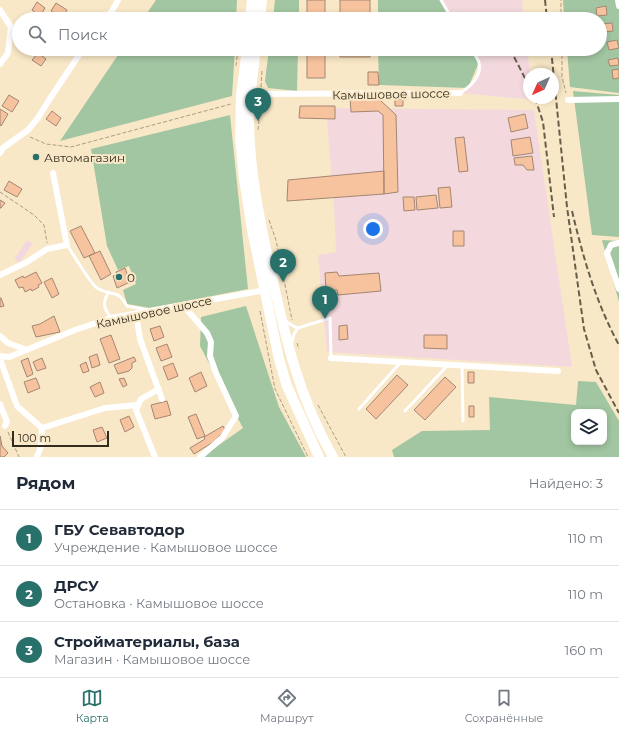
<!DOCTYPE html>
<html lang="ru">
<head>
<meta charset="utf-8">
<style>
  body { margin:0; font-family:Montserrat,sans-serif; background:#f6f6f7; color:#1f2937 }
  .controls { position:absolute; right:12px; bottom:12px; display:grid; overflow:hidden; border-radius:8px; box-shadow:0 2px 6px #0003 }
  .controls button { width:36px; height:36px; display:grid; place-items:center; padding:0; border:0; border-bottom:1px solid #e0e1e3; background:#fff; color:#1f2937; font:20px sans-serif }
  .compass { position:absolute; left:523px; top:68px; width:36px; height:36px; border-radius:50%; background:#fff; box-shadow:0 2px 6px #0003; rotate:225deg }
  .scale { position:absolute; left:12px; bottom:10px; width:97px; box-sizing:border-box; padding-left:4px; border:2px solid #322c1f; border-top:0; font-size:11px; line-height:14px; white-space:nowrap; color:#322c1f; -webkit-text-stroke:3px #f9e8c7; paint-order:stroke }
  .you { position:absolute; left:373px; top:229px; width:14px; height:14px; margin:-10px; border:3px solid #fff; border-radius:50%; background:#1a73e8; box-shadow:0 0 0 6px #1a73e833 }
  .badge { display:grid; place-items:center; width:26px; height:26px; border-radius:50%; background:#28716b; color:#fff; font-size:13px; font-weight:700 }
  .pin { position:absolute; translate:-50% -33px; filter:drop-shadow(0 1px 2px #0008) }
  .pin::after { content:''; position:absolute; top:21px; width:14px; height:12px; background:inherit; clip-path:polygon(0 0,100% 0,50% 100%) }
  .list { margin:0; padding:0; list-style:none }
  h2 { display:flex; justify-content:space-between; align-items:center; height:52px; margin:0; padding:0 16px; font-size:17px }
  h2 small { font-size:13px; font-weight:400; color:#747a83 }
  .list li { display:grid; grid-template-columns:26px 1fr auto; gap:12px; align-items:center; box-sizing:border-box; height:56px; padding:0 16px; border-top:1px solid #e0e1e3 }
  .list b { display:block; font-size:15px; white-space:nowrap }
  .list p { margin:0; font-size:13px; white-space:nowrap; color:#747a83 }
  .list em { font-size:13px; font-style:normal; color:#747a83 }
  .icon { flex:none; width:22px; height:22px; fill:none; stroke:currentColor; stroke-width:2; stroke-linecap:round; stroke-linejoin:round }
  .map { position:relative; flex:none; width:619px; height:457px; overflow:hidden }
  .search { position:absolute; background:#fff; box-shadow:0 2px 6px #0003; left:12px; right:12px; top:12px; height:44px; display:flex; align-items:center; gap:10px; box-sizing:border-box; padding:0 14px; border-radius:22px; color:#747a83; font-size:15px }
  .sheet { height:220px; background:#fff }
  nav { display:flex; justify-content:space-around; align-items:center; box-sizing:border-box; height:56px; border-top:1px solid #e0e1e3; background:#fff; font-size:11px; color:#747a83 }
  nav a { display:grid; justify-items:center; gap:2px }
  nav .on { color:#28716b }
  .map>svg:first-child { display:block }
  .industrial { fill:#f3d9de }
  .green { fill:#a2c6a1; fill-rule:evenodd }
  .building { fill:#f6c39e; stroke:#a48672 }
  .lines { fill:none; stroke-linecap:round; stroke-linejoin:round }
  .path { stroke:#a99d84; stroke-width:1; stroke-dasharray:4 2; stroke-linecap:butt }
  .service { stroke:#fff; stroke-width:3 }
  .minor { stroke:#fff; stroke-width:6 }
  .primary { stroke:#fff; stroke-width:10 }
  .rail { stroke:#675e4b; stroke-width:2; stroke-dasharray:6 3; stroke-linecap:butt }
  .poi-dot { fill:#28716b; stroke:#f9e8c7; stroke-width:1.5 }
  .labels { text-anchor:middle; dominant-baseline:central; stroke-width:4; stroke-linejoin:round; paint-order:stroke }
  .street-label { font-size:12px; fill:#322c1f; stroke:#f9e8c7 }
  .poi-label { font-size:12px; fill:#322c1f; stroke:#f9e8c7; text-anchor:start }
</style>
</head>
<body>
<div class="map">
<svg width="619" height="457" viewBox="0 0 619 457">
  <rect width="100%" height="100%" fill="#f9e8c7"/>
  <!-- industrial -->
  <path class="industrial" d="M441,0H522L524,19H452Z
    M471,49H527L530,74L529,98H532L533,100L460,93L468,88L478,72L479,62Z
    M326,108L534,110L572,367L327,352L318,255L336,252L334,207Z
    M27,240L33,244L19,263L14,259Z"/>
  <!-- green -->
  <path class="green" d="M156,0H237L236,19H143Z
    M275,0H299V19H273Z
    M378,0H441L452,19H378Z
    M563,0H619V93L570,87L567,49H600V19H564Z
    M122,49H235L232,96L60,141Z
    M269,49H298L297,91L268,88L265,81Z
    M378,49H471L479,62L468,88L379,85Z
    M573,91L619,95V237L592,235Z
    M230,115L248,289L150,308L127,304L123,290L136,284L129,266L118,270L107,246L91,149Z
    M602,240L619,241V302Z
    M246,306L279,407L306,457H202L243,428L200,346L201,317Z
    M578,381L596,382L619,421V457H394L392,450L422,431L490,430L489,397L576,405ZM574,412H604V442H574Z"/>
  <!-- building -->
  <path class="building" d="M307,0H325V19H307Z
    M340,0H370V19H340Z
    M37,2L45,8L40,16L32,10Z
    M56,3L67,10L62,18L51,11Z
    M606,6L607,15L597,16L596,8Z
    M612,23L613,31L603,32L602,24Z
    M617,40L619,48L609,50L607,42Z
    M307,49H325V78H307Z
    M340,49H370V57H340Z
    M38,53L46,59L41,66L32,60Z
    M618,58L619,65L610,66L608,60Z
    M619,69V78L613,79L612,70Z
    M368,72H378L379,85H368Z
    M9,95L19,101L12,112L2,106Z
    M350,98H378L396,115L398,192L384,194L383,115L378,111L351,112Z
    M395,99H403V106H395Z
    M300,106H335V119L299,118Z
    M0,109L8,114L1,126L0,125Z
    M52,111L61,118L56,126L46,119Z
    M525,114L528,128L511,132L508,118Z
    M464,137L468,171L459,172L455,138Z
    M530,137L533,153L513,156L511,140Z
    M532,156L534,170H527L523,165H515L514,158Z
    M384,171V194L287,201L288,180Z
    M9,181L22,189L17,197L4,190Z
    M450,187L452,207L440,208L438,188Z
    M436,195L438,208L417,210L416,197Z
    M403,197H414L415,210L404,211Z
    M0,200L5,203L1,208H0Z
    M81,226L95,253L84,258L70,231Z
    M453,231H464V246H453Z
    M100,251L111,274L101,280L89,256Z
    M125,268L130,282L117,288L113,276L117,275L116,272Z
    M36,272L42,283L38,285L39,287L32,291L31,289L25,292L23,287L19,288L15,280L23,276L24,278Z
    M337,272L339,276L379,273L381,291L338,295L337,290L326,291L325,273Z
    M52,278L59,294L52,298L44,282Z
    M0,298H1L4,306L0,307Z
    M54,316L60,332L36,337L32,326L40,324Z
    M347,325L348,339L339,340V326Z
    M160,326L164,337L154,341L150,329Z
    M111,335L120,359L109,363L100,339Z
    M424,335H447V349L424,348Z
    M167,344L172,357L161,361L156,348Z
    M97,354L100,365L92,368L89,357Z
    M134,357L136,361L132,363V368L129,371L118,374L114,365Z
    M28,358L33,374L27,377L21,361Z
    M42,358L46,368L37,371L33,362Z
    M86,362L89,371L83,373L80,365Z
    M173,363L178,376L168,380L163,367Z
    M201,372L207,386L195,392L189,378Z
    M468,372H474V383H468Z
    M397,375L408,385L376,419L366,409Z
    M445,377L456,387L425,420L414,410Z
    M36,378L40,388L28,393L24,382Z
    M124,378L127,385L123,387L119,379Z
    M100,382L104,393L95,397L90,387Z
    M167,401L171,415L155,419L151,405Z
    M469,406H474V417H469Z
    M196,414L205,436L197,439L188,417Z
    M129,416L134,427L125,432L120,420Z
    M223,426L225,430L215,441L194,454L190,448L205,439L204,437Z
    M102,427L107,438L97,442L93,430Z
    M0,436L2,446L8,453L4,457H0Z"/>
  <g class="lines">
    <!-- path -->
    <path class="path" d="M561,19V0
      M562,49V77L566,93
      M236,66L238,49
      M261,87L262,70
      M258,130L261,100
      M30,137L46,144L71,147L231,104
      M0,192L34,215L44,225L47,243
      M269,220L276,240L292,320
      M260,311L275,389L308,457
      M297,343L299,349
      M318,405L346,457
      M8,432L19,457"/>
    <!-- service -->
    <path class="service" d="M441,0L452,19
      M460,93C470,87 482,76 479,63C478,58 473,53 471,49
      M67,245C72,252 91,285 97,288C111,297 116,287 127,306L148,310
      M108,293C102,304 104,308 111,318
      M284,320L293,326L298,328L330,318L331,358
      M291,345L294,334L298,328
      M462,365L463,421
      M359,409L400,363
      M405,411L447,366"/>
    <!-- minor -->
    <path class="minor" d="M618,0L619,6
      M0,10L11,27L8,53L0,64
      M105,19L112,11L118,0
      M251,94L460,93
      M568,100L619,99
      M0,153L3,148L28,130L38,118L49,100L83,49
      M619,243L611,245L607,253L619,289
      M0,275L27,262L47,249L67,245L53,173
      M183,305L207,333L211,342L210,356L216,373L236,416L222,438L200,457
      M136,314L140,339L162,399
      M0,336L8,343L27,350
      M0,356L9,357L75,330L111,318L266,290
      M331,358L558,371
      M0,359L17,406L42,428L41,446L37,457
      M0,404L7,422L5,426
      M42,428L105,408L138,405
      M155,457L136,410L141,399L159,389"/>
    <!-- primary -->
    <path class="primary" d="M250,19L252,0
      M260,19L262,0
      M247,49L241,95L240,137L244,179L252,230L279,359L287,386L319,457
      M256,49C253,74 249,99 249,124C250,173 260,221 270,268C285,336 298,396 333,457"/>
    <!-- rail -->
    <path class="rail" d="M545,0L547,19
      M510,49L529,86
      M551,49L567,207L584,329L596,370L619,413
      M535,98L543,122L554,217
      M572,211C583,257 596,303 619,345"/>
  </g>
  <!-- markers -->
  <g class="poi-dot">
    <circle cx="36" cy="157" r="4"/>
    <circle cx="119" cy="277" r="4"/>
  </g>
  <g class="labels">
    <!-- street labels -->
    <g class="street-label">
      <text transform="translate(391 94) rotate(-1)">Камышовое шоссе</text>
      <text transform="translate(154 312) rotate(-12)">Камышовое шоссе</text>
    </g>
    <!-- poi labels -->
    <g class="poi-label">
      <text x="44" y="157">Автомагазин</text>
      <text x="127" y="277">0</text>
    </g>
  </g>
</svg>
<div class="controls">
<button><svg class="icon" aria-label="layers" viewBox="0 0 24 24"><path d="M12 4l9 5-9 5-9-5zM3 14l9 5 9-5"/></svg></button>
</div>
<svg class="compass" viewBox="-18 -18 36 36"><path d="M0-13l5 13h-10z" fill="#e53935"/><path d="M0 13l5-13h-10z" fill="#747a83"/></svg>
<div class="scale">100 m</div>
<div class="you"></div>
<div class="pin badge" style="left:325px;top:319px">1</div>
<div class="pin badge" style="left:283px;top:282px">2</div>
<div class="pin badge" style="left:258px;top:121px">3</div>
<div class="search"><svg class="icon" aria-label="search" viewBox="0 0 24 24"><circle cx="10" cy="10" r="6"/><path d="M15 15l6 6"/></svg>Поиск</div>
</div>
<section class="sheet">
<h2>Рядом<small>Найдено: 3</small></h2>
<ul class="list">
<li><span class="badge">1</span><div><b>ГБУ Севавтодор</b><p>Учреждение · Камышовое шоссе</p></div><em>110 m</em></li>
<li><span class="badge">2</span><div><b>ДРСУ</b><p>Остановка · Камышовое шоссе</p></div><em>110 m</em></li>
<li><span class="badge">3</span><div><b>Стройматериалы, база</b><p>Магазин · Камышовое шоссе</p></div><em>160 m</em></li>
</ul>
</section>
<nav>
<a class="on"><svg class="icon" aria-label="map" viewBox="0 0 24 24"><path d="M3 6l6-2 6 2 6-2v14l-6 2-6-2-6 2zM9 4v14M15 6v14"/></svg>Карта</a>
<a><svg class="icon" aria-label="directions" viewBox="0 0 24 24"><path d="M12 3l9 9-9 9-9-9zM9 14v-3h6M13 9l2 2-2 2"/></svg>Маршрут</a>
<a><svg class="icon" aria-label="saved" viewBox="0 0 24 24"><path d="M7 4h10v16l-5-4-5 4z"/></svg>Сохранённые</a>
</nav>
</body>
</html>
